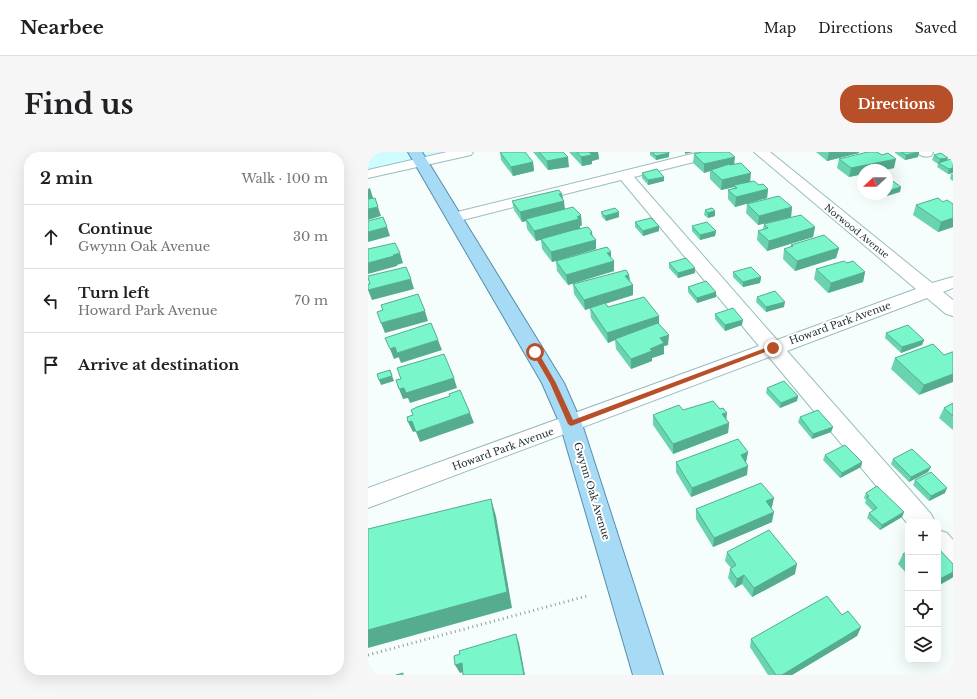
<!DOCTYPE html>
<html lang="en">
<head>
<meta charset="utf-8">
<style>
  body { margin:0; font-family:"Libre Baskerville",serif; background:#f6f6f6; color:#202124 }
  .controls { position:absolute; right:12px; bottom:12px; display:grid; overflow:hidden; border-radius:8px; box-shadow:0 4px 16px #0002 }
  .controls button { width:36px; height:36px; display:grid; place-items:center; padding:0; border:0; border-bottom:1px solid #e0e0e0; background:#fff; color:#202124; font:20px sans-serif }
  .compass { position:absolute; left:489px; top:12px; width:36px; height:36px; border-radius:50%; background:#fff; box-shadow:0 4px 16px #0002; rotate:248deg }
  .stop { position:absolute; width:12px; height:12px; margin:-9px; border:3px solid #b75028; border-radius:50%; background:#fff }
  .stop.end { background:#b75028; border-color:#fff; box-shadow:0 1px 4px #0008 }
  .list { margin:0; padding:0; list-style:none }
  h2 { display:flex; justify-content:space-between; align-items:center; height:52px; margin:0; padding:0 16px; font-size:17px }
  h2 small { font-size:13px; font-weight:400; color:#757577 }
  .list li { display:grid; grid-template-columns:26px 1fr auto; gap:12px; align-items:center; box-sizing:border-box; height:64px; padding:0 16px; border-top:1px solid #e0e0e0 }
  .list b { display:block; font-size:15px; white-space:nowrap }
  .list p { margin:0; font-size:13px; white-space:nowrap; color:#757577 }
  .list em { font-size:13px; font-style:normal; color:#757577 }
  .icon { flex:none; width:22px; height:22px; fill:none; stroke:currentColor; stroke-width:2; stroke-linecap:round; stroke-linejoin:round }
  .map { position:relative; flex:none; width:585px; height:523px; overflow:hidden; border-radius:16px }
  header { display:flex; align-items:center; gap:24px; box-sizing:border-box; height:56px; padding:0 20px; background:#fff; border-bottom:1px solid #e0e0e0 }
  header strong { font-size:19px }
  nav { display:flex; gap:22px; margin-inline-start:auto; font-size:14px }
  .intro { display:flex; align-items:center; justify-content:space-between; box-sizing:border-box; height:96px; padding:0 24px }
  h1 { margin:0; font-size:28px }
  .button { padding:10px 18px; border-radius:16px; background:#b75028; color:#fff; font-size:14px; font-weight:700 }
  main { display:flex; gap:24px; padding:0 24px }
  aside { flex:1; background:#fff; border-radius:16px; box-shadow:0 4px 16px #0002 }
  .map>svg:first-child { display:block }
  .built { fill:#cefcff }
  .lines { fill:none; stroke-linecap:round; stroke-linejoin:round }
  .minor-casing { stroke:#9abcbe; stroke-width:2 }
  .major-casing { stroke:#5390ad; stroke-width:2 }
  .path { stroke:#939d9e; stroke-width:3; stroke-dasharray:1 3.5; stroke-linecap:butt }
  .minor { fill:#fff; fill-rule:evenodd }
  .major { fill:#a7daf5; fill-rule:evenodd }
  .wall { fill:#69d4af }
  .shaded-wall { fill:#55ac8e }
  .building { fill:#7af6cb; stroke:#55ac8e }
  .route { fill:#b75028 }
  .labels { text-anchor:middle; dominant-baseline:central; stroke-width:4; stroke-linejoin:round; paint-order:stroke }
  .far-street-label { font-size:9px; fill:#243233; stroke:#fff }
  .street-label { font-size:10px; fill:#243233; stroke:#fff }
</style>
</head>
<body>
<header>
<strong>Nearbee</strong>
<nav><a>Map</a><a>Directions</a><a>Saved</a></nav>
</header>
<div class="intro"><h1>Find us</h1><a class="button">Directions</a></div>
<main>
<aside>
<h2>2 min<small>Walk · 100 m</small></h2>
<ul class="list">
<li><svg class="icon" aria-label="ahead" viewBox="0 0 24 24"><path d="M12 20V5M6 11l6-6 6 6"/></svg><div><b>Continue</b><p>Gwynn Oak Avenue</p></div><em>30 m</em></li>
<li><svg class="icon" aria-label="left" viewBox="0 0 24 24"><path d="M17 20v-9H6M10 6l-5 5 5 5"/></svg><div><b>Turn left</b><p>Howard Park Avenue</p></div><em>70 m</em></li>
<li><svg class="icon" aria-label="arrive" viewBox="0 0 24 24"><path d="M6 21V4h12l-3 4 3 4H6"/></svg><div><b>Arrive at destination</b></div></li>
</ul>
</aside>
<div class="map">
<svg width="585" height="523" viewBox="0 0 585 523">
  <rect width="100%" height="100%" fill="#f6fdfd"/>
  <!-- built -->
  <path class="built" d="M0,0H94L0,21Z"/>
  <g class="lines">
    <defs>
      <path id="minor" d="M79,0H105L103,3L0,26V18Z
        M332,0H356L354,3L266,25L409,188L548,137L386,0H402L564,131L585,125V136L575,140L585,148V164L578,162L559,146L419,199L563,362L567,370H540V372L401,205L0,356V336L391,194L253,28L87,70L81,68L79,65L81,62Z
        M549,0H564L565,1L563,4C557,5 553,5 549,0Z
        M570,378L579,381L585,388V418L576,414L570,408Z"/>
      <path id="major" d="M40,0H54L196,231L214,272L295,523H265L192,272L174,231Z"/>
    </defs>
    <!-- minor casing -->
    <use href="#minor" class="minor-casing"/>
    <!-- major casing -->
    <use href="#major" class="major-casing"/>
    <!-- path -->
    <path class="path" d="M0,503L219,444"/>
    <!-- minor -->
    <use href="#minor" class="minor"/>
    <!-- major -->
    <use href="#major" class="major"/>
  </g>
  <!-- wall -->
  <path class="wall" d="M132,0H157L165,10L166,19L145,24L133,8Z
    M165,0H195L201,15L180,18Z
    M201,0H230L231,7L224,9V12L214,14Z
    M282,0H301V5L288,8L282,3Z
    M448,0H491V1L459,9Z
    M527,0H551L550,5L537,8L527,1Z
    M326,2L366,12L382,29L400,37L399,46L367,55L360,47V38L366,36V35L353,38L342,27V19L336,21L325,11Z
    M514,3L526,16L481,25L469,16L471,7Z
    M566,3L579,8H585V21L580,22L569,15L570,12L564,8Z
    M274,21L296,29L280,33L274,26Z
    M583,22H585V29L582,27Z
    M194,42L197,57L214,73L212,74V76L225,84L228,97L184,110L174,97L173,88L168,89L159,77L158,69L154,70L146,58L144,49Z
    M575,50L585,52V75L570,80L545,63L548,53Z
    M379,52L424,55L423,65L390,73L378,61Z
    M337,58L347,59V64L340,66L336,63Z
    M233,60L251,65L238,69L234,65Z
    M267,70L291,74V79L275,84L267,75Z
    M396,72L447,75L445,85L399,99L389,88L390,79L395,77Z
    M324,74L348,79L347,84L332,88L324,79Z
    M423,93L471,96L468,106L427,119L415,107L416,97L423,95Z
    M243,106L246,109V119L200,133L189,119L188,109Z
    M301,111L327,116V121L310,126L301,116Z
    M448,117L497,120L495,130L460,141L446,127Z
    M365,120L393,125L392,131L375,135L365,125Z
    M261,123L262,129L265,133V143L237,152L240,155L291,171L300,193L296,194V202L284,206V209L263,217L248,197L247,188L240,191L223,166L222,156L217,158L206,142L205,132Z
    M320,135L348,145L329,151L320,140Z
    M389,145L416,155L398,160L388,150Z
    M347,162L374,173L357,179L347,167Z
    M518,181L556,188L554,193L533,201L517,186Z
    M576,203L551,243L523,217L527,206Z
    M399,236L430,244L429,249L412,256L398,241Z
    M585,251V278L571,266L576,256Z
    M285,263L358,267L361,271L360,281L305,302L285,273Z
    M432,265L465,275L463,280L444,287L430,270Z
    M380,300L378,310L379,323L323,345L308,320V310Z
    M457,303L494,310L493,315L472,326L455,308Z
    M525,307L560,320L541,330L523,312Z
    M547,328L577,341L561,349L545,333Z
    M498,341L536,360L534,365L512,378L499,366L501,361L505,359L497,351L498,348L496,346Z
    M404,355L403,356L404,370L345,395L328,367V357Z
    M540,399V423L530,412L535,402Z
    M359,400L427,422L384,445L374,432L367,436L360,426L362,417L363,416L357,409Z
    M493,475L489,484L424,523H400L382,495L383,487Z"/>
  <!-- shaded-wall -->
  <path class="shaded-wall" d="M221,0H230L231,7L224,9V12L214,14L213,5Z
    M317,0H325L317,2Z
    M461,0H491V1L459,9Z
    M551,0L550,5L537,8L538,3Z
    M301,1V5L288,8V4Z
    M200,5L201,15L180,18L179,9Z
    M367,5L366,14L343,18L342,19L336,21V12Z
    M580,6L578,11H571L572,7Z
    M528,7L526,16L517,18H495V22L481,25L483,16Z
    M165,10L166,19L145,24L143,15Z
    M585,16V21L580,22L581,17Z
    M383,21L382,31L366,33V35L353,38L354,28Z
    M296,25V29L280,33V28Z
    M533,35L532,40L519,44L520,39Z
    M2,36L5,46L0,48V37Z
    M400,37L399,46L367,55L368,45Z
    M191,42H194L195,49H196L197,59L158,67V69L154,70L152,60Z
    M10,55L13,64L0,68V57Z
    M424,55L423,65L390,73L391,64Z
    M347,59V64L340,66V61Z
    M251,60V65L238,69L237,64Z
    M213,63L214,73L212,74V77L168,89L166,79Z
    M585,66V75L570,80L573,70Z
    M291,74V79L275,84V79Z
    M19,75L22,84L0,90V80Z
    M447,75L445,85L399,99L401,89Z
    M348,79L347,84L332,88V83Z
    M224,80L225,88H228V97L184,110L183,100Z
    M471,96L468,106L427,119L429,109Z
    M243,100V110L239,101Z
    M32,101L35,111L29,113V114L0,122V111Z
    M246,109V119L200,133L198,123Z
    M327,116V121L310,126V121Z
    M497,120L495,130L460,141L463,131Z
    M261,123L262,132L257,124Z
    M393,125L392,131L375,135V130Z
    M43,127L46,137L4,148L0,138Z
    M265,133V143L217,158L216,148Z
    M348,140V145L329,151V146Z
    M417,150L416,155L398,160V155Z
    M57,159L60,169L17,181L13,171Z
    M291,164V174L247,187V188L240,191L239,181Z
    M375,168L374,173L357,179V173Z
    M301,183L300,193L296,194V202L284,206V209L263,217V207L282,197L292,186Z
    M70,188L74,198L33,211L29,201Z
    M556,188L554,193L533,201L534,195Z
    M27,195L31,205L26,207L22,197Z
    M22,218L26,229L13,233L11,228Z
    M585,222V230L551,243L556,233Z
    M86,226L89,236L42,251L40,246L35,247L31,237Z
    M430,244L429,249L412,256L413,251Z
    M102,261L106,271L52,290L48,280Z
    M359,261L358,271L354,262Z
    M44,269L48,279L45,280L40,270Z
    M361,271L360,281L305,302V292Z
    M465,275L463,280L444,287L445,282Z
    M380,300L378,310L373,303Z
    M494,310L493,315L472,326L474,321Z
    M380,314L379,323L323,345L324,336Z
    M563,315L560,320L541,330L543,325Z
    M579,336L577,341L561,349L563,344Z
    M406,346L404,355L397,358L398,349Z
    M123,347L128,364L144,456L0,496V478Z
    M406,360L404,370L345,395L346,386Z
    M536,360L534,365L512,378L514,373Z
    M429,412L427,422L384,445L386,436Z
    M585,420V425L584,426L570,434V428Z
    M376,423L374,432L367,436L369,427Z
    M493,475L489,484L424,523H414Z
    M148,482L151,491L157,523H156Z
    M94,511L98,519L92,521L87,513Z"/>
  <!-- building -->
  <path class="building" d="M132,0H157L165,10L143,15Z
    M171,0H195L200,5L179,9Z
    M209,0H222H221L224,3L213,5Z
    M284,0H301V1L288,4Z
    M334,0H361L367,5L336,12L326,2Z
    M500,0H509L514,3L520,1L528,7L483,16L471,7Z
    M533,0H551L538,3Z
    M573,1L580,6L572,7L566,3Z
    M583,7L585,8V16L581,17L570,11Z
    M373,11L383,21L354,28L343,18L361,12L362,13Z
    M289,17L296,25L280,28L274,21Z
    M522,27L533,35L520,39L519,38V28Z
    M386,29L391,33L395,32L400,37L368,45L360,38L369,36L366,33Z
    M191,38L194,42H191L196,49L152,60L144,49Z
    M411,44L424,55L391,64L379,52Z
    M7,46L10,55L0,57V47Z
    M570,46L575,50L579,48L585,52V66L573,70L548,53Z
    M205,55L213,63L209,65L211,67L166,79L158,67Z
    M247,56L251,60L237,64L233,60Z
    M344,56L347,59L340,61L337,58Z
    M433,63L447,75L401,89L390,79L400,76L396,72Z
    M15,65L19,75L0,80V69Z
    M283,66L291,74L275,79L267,70Z
    M339,70L348,79L332,83L324,74Z
    M220,75L224,80L222,81L228,88L183,100L173,87L205,78Z
    M456,83L471,96L429,109L416,97L425,94L423,93Z
    M27,91L32,101L25,103L26,104L0,111V97Z
    M239,95L243,100L239,101L246,109L198,123L188,109Z
    M318,106L327,116L310,121L301,111Z
    M476,109L479,111L485,109L497,120L463,131L448,117Z
    M38,115L43,127L0,138V132H2L0,126V124Z
    M383,115L393,125L375,130L365,120Z
    M258,118L261,123L257,124L265,133L216,148L205,132Z
    M338,129L348,140L329,146L320,135Z
    M407,139L417,150L398,155L389,145Z
    M50,142L57,159L13,171L9,160L15,158L13,153Z
    M276,145L291,164L239,181L222,156L237,151L240,155Z
    M365,156L375,168L357,173L347,162Z
    M63,171L70,188L29,201L27,195L22,197L17,186Z
    M290,171L301,183L292,186L296,191L282,197L284,199L263,207L247,187Z
    M540,173L556,188L534,195L518,181Z
    M565,192L576,203L584,200H585V222L556,233L527,206Z
    M76,202L86,226L38,241L36,236L31,237L28,228L33,227L29,216Z
    M22,218L24,224L11,228L9,222Z
    M416,229L430,244L413,251L399,236Z
    M92,238L102,261L48,280L44,269L40,270L39,265L45,263L43,258L49,255L82,244L81,242Z
    M345,249L352,257L355,256L359,261L354,262L361,271L305,292L285,263L311,253L315,258Z
    M585,251V264L576,256Z
    M450,258L465,275L445,282L432,265Z
    M370,287L380,300L373,303L380,314L324,336L308,310Z
    M477,293L494,310L474,321L457,303Z
    M544,297L563,315L543,325L525,307Z
    M563,320L579,336L563,344L547,328Z
    M393,331L406,346L398,349L406,360L346,386L328,357Z
    M509,334L536,360L514,373L501,361L509,356L499,345L501,344L498,341Z
    M123,347L139,440L0,478V377Z
    M401,378L429,412L386,436L376,423L369,427L362,417L368,413L359,400Z
    M570,396L585,412V420L570,428Z
    M540,399V408L535,402Z
    M459,444L474,463L480,459L493,475L414,523H408L383,487Z
    M148,482L156,523H95L94,511L87,513L86,504L92,502L91,499Z
    M35,521V523H28Z"/>
  <!-- route -->
  <path class="route" d="M403,194L408,196L203,274L200,272L182,231L164,200L167,198L170,200L188,231L205,268Z"/>
  <g class="labels">
    <!-- far-street labels -->
    <g class="far-street-label">
      <text transform="translate(489 79) rotate(39)">Norwood Avenue</text>
    </g>
    <!-- street labels -->
    <g class="street-label">
      <text transform="translate(472 171) rotate(-20)">Howard Park Avenue</text>
      <text transform="translate(135 297) rotate(-20)">Howard Park Avenue</text>
      <text transform="translate(224 339) rotate(73)">Gwynn Oak Avenue</text>
    </g>
  </g>
</svg>
<div class="controls">
<button>+</button>
<button>−</button>
<button><svg class="icon" aria-label="locate" viewBox="0 0 24 24"><circle cx="12" cy="12" r="6"/><path d="M12 2v4M12 18v4M2 12h4M18 12h4"/></svg></button>
<button><svg class="icon" aria-label="layers" viewBox="0 0 24 24"><path d="M12 4l9 5-9 5-9-5zM3 14l9 5 9-5"/></svg></button>
</div>
<svg class="compass" viewBox="-18 -18 36 36"><path d="M0-13l5 13h-10z" fill="#e53935"/><path d="M0 13l5-13h-10z" fill="#757577"/></svg>
<div class="stop" style="left:167px;top:200px"></div>
<div class="stop end" style="left:405px;top:196px"></div>
</div>
</main>
</body>
</html>
